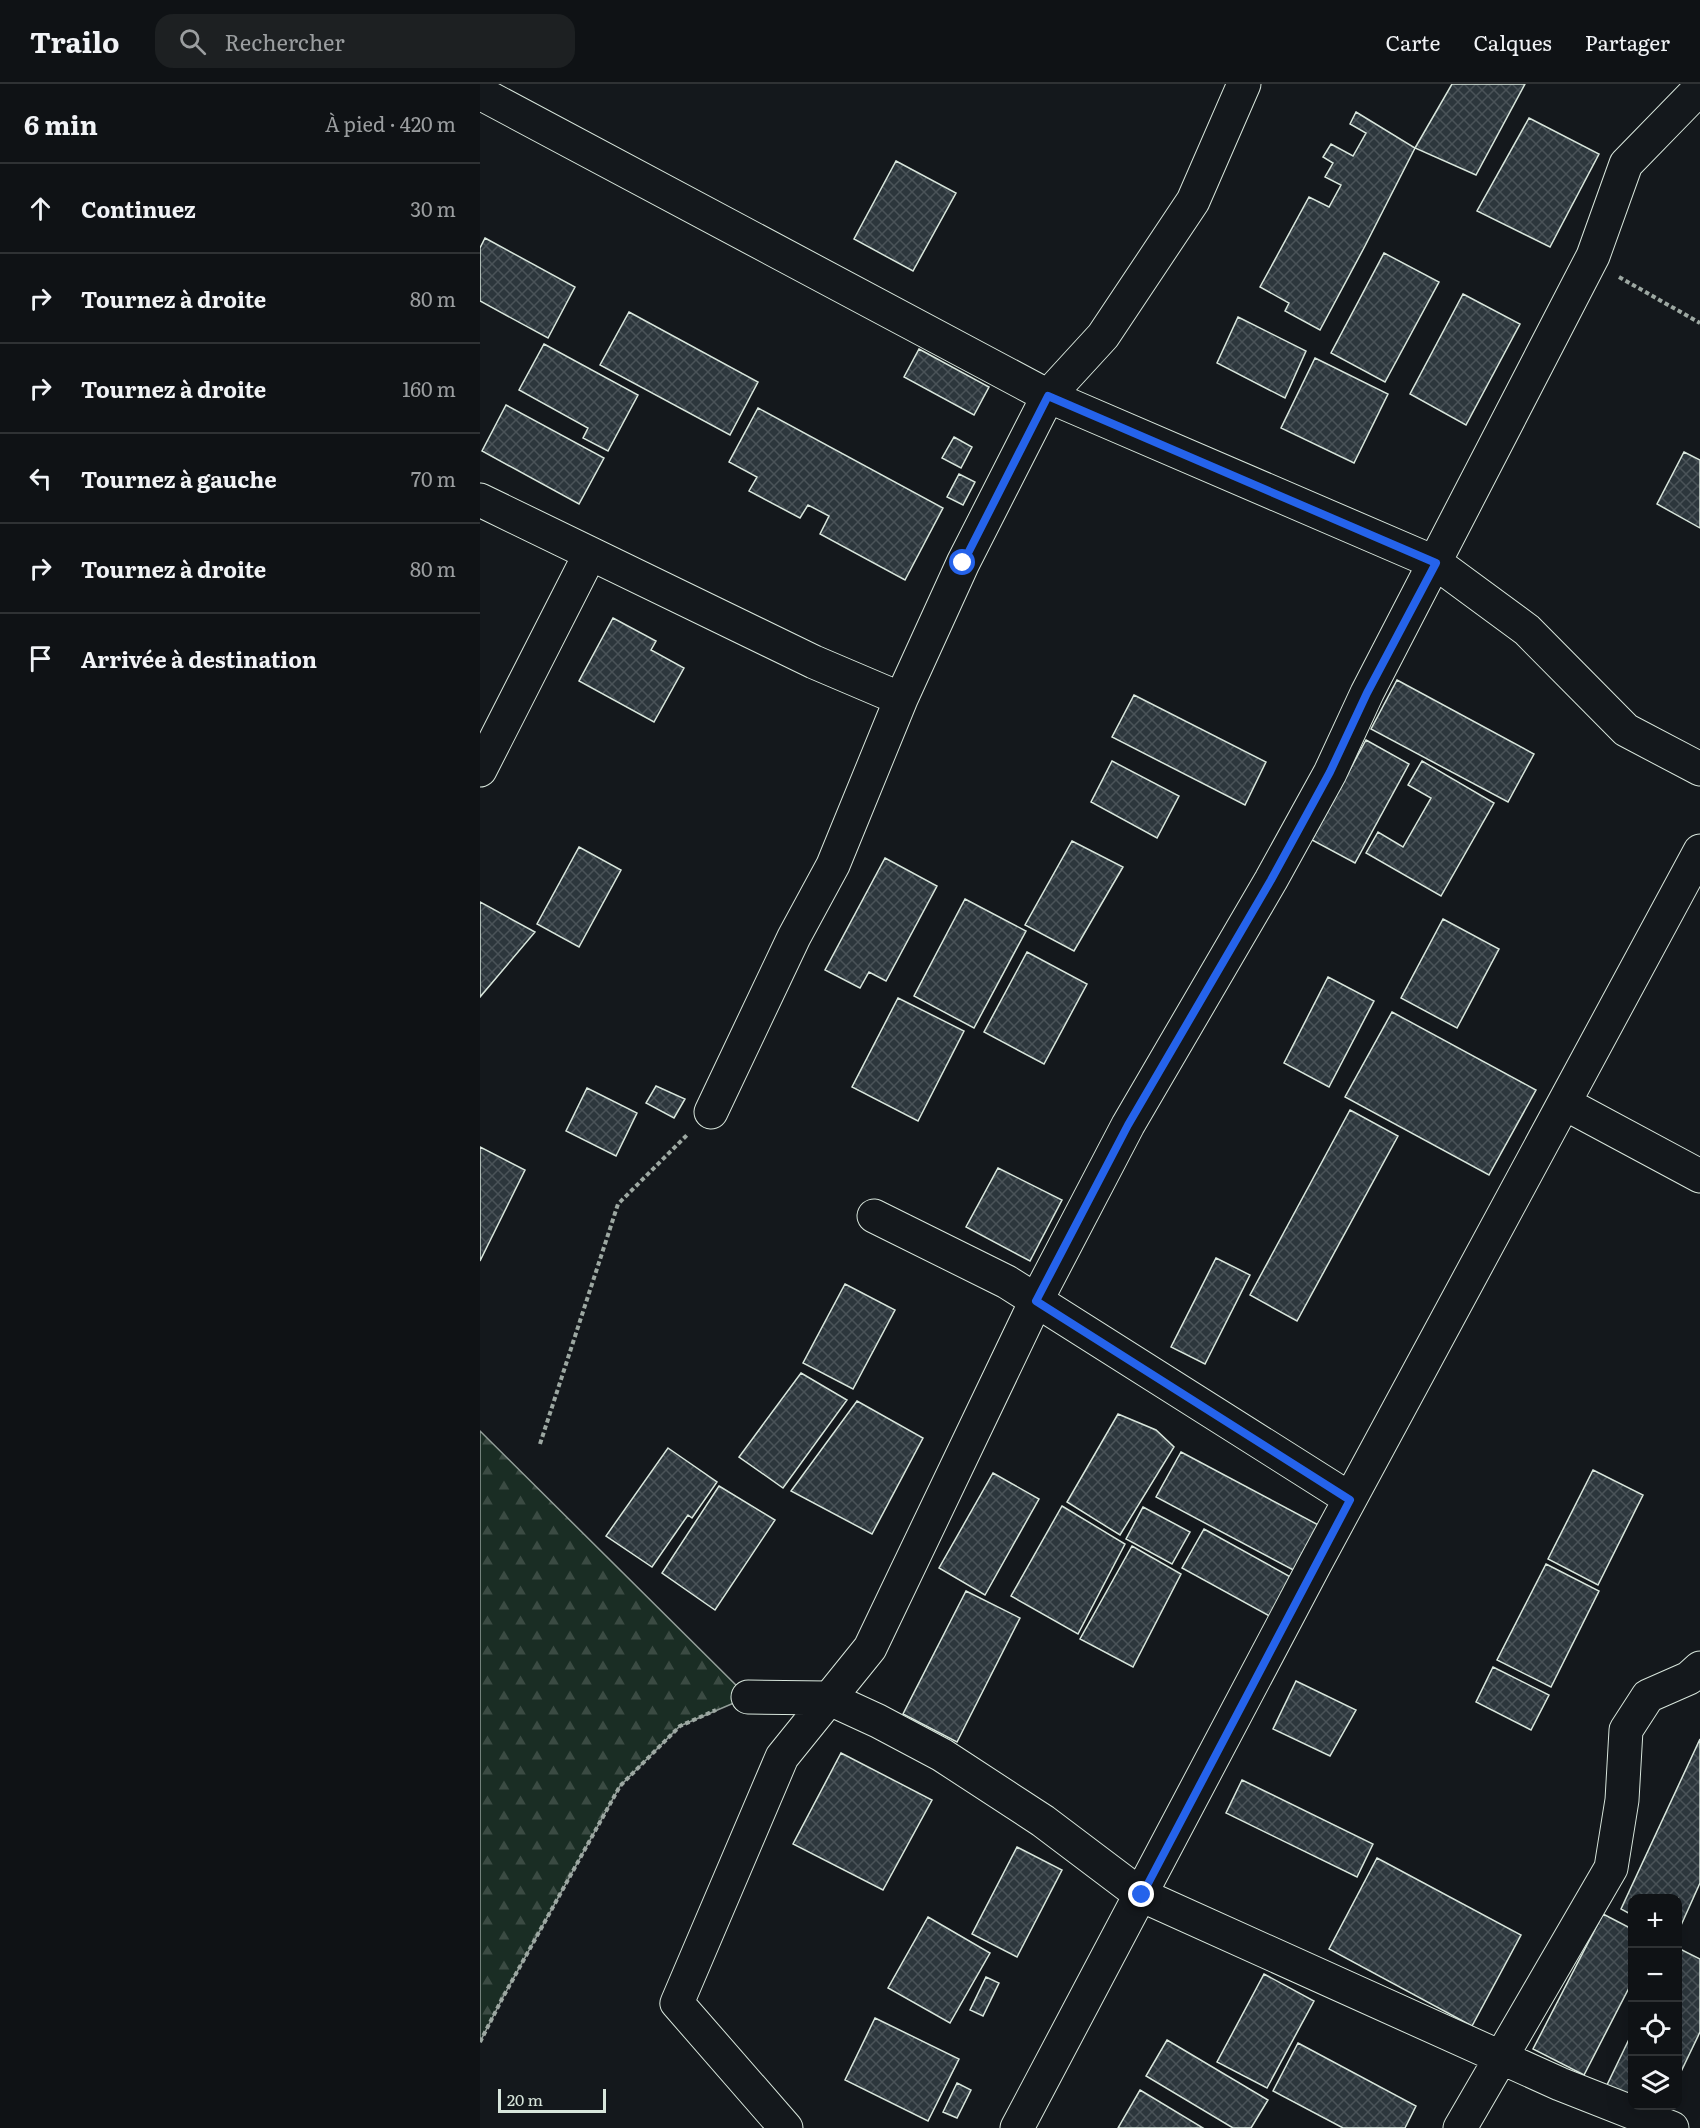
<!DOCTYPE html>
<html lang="fr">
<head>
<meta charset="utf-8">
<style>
  body { margin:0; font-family:Literata,serif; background:#1d2022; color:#f1f3f6 }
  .controls { position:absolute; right:18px; bottom:18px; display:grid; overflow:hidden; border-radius:12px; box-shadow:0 6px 24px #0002 }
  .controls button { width:54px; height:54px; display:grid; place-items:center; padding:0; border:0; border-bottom:2px solid #2f3234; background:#0f1215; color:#f1f3f6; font:30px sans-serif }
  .scale { position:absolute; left:18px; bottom:15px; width:108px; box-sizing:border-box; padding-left:6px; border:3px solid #d8e6dc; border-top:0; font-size:16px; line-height:21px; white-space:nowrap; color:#d8e6dc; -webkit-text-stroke:4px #14181c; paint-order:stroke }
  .stop { position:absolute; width:18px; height:18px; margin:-14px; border:4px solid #2563eb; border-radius:50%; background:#fff }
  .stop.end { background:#2563eb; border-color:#fff; box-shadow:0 2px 6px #0008 }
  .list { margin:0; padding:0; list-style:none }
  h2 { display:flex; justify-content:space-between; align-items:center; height:78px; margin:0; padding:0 24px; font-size:26px }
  h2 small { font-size:20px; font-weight:400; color:#9b9ea0 }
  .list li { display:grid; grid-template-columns:39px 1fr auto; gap:18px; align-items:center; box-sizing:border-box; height:90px; padding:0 24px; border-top:2px solid #2f3234 }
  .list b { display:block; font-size:22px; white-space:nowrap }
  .list em { font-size:20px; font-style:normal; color:#9b9ea0 }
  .icon { flex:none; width:33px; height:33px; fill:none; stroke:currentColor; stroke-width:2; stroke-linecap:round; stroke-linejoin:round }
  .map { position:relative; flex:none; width:1220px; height:2044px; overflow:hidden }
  header { display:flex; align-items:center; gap:36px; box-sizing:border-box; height:84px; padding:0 30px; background:#0f1215; border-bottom:2px solid #2f3234 }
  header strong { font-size:28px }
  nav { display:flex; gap:33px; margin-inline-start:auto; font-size:21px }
  .search { width:420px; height:54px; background:#1d2022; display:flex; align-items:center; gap:15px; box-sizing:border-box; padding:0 21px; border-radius:18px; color:#9b9ea0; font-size:22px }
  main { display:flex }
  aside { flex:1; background:#0f1215 }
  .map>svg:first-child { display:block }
  .forest { fill:url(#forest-firs); stroke:#939e99; stroke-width:1.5 }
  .building { fill:url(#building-cross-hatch); stroke:#d8e6dc; stroke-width:1.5 }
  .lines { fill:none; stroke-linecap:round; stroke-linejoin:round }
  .street-casing { stroke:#d8e6dc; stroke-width:35 }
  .path { stroke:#9da8a2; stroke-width:4; stroke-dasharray:4.5 3; stroke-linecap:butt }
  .street { stroke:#14181c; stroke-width:33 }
  .route { stroke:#2563eb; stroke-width:8 }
</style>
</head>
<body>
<header>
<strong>Trailo</strong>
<div class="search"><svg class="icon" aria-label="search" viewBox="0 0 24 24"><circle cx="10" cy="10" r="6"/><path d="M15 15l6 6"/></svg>Rechercher</div>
<nav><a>Carte</a><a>Calques</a><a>Partager</a></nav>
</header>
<main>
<aside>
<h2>6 min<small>À pied · 420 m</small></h2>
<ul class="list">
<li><svg class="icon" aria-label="ahead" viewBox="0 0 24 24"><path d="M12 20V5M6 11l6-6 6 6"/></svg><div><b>Continuez</b></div><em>30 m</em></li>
<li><svg class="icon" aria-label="right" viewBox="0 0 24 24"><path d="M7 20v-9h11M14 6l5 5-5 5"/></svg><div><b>Tournez à droite</b></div><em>80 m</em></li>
<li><svg class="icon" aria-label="right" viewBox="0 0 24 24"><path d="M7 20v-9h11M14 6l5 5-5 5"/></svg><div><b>Tournez à droite</b></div><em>160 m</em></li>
<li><svg class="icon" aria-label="left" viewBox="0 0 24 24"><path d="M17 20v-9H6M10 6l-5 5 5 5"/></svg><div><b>Tournez à gauche</b></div><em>70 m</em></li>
<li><svg class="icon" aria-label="right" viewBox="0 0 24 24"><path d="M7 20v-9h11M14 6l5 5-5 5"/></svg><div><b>Tournez à droite</b></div><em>80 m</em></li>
<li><svg class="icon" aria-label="arrive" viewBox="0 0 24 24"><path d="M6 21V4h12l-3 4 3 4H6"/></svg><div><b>Arrivée à destination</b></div></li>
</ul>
</aside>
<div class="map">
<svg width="1220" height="2044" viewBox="0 0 1220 2044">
  <defs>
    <pattern id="forest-firs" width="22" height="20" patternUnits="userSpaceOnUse" patternTransform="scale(1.5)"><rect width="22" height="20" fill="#1a2d24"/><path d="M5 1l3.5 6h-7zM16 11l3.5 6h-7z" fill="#3b4b43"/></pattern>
    <pattern id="building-cross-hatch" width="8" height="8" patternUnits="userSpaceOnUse" patternTransform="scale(1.5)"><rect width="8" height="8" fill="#2c363c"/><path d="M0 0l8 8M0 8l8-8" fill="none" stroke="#4a5358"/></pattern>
  </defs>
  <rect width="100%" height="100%" fill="#14181c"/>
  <!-- forest -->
  <path class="forest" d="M0,1347L268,1613L200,1642L140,1702L22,1915L0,1958Z"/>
  <!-- building -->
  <path class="building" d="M972,0H1045L996,91L935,64Z
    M876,28L935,64L885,162L840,246L805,227L809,219L780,203L829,113L849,123L861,101L845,93L853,79L843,73L851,60L873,72L886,49L870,40Z
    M1049,34L1119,70L1070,163L997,127Z
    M416,77L476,109L433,187L374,155Z
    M5,154L95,203L68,254L0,217V164Z
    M904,169L959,198L905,298L851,269Z
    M983,210L1040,240L986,341L930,310Z
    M149,228L278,298L250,351L120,281Z
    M758,233L826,267L805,314L737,279Z
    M64,260L158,311L128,367L103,354L108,344L39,306Z
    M439,265L509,303L494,331L424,293Z
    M835,274L908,310L874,379L801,344Z
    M26,321L124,374L99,420L2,367Z
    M278,324L463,424L425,496L340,450L349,432L328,421L320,434L269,407L277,393L249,378Z
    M474,353L492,363L481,384L462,374Z
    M1204,368L1220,376V444L1177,420Z
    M479,390L495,398L483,421L467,413Z
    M133,534L176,557L171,566L204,584L174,638L99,597Z
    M917,596L1054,670L1028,718L891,645Z
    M654,611L786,678L765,721L632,653Z
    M886,656L929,680L875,779L832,756Z
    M632,677L699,712L677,754L611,718Z
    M942,677L1014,719L961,812L886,769L898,748L923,763L951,714L928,701Z
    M592,757L643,783L594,867L545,841Z
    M99,763L141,786L99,863L57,840Z
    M405,774L457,802L406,897L389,888L380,904L345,886Z
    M485,815L546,847L494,944L434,912Z
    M0,818L55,848L0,913Z
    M963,835L1019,865L977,944L921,914Z
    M547,868L607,900L564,980L504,948Z
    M848,893L894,917L849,1003L804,979Z
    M418,914L484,947L438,1037L372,1003Z
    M912,928L1056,1006L1009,1091L865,1013Z
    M176,1002L205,1015L194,1034L166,1019Z
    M107,1004L157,1029L136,1072L86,1047Z
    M870,1026L918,1052L817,1237L770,1211Z
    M0,1063L45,1086L0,1177Z
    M518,1084L582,1116L550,1177L486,1143Z
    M736,1174L770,1191L725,1280L691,1263Z
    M365,1200L415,1226L373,1305L323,1279Z
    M321,1289L367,1316L303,1404L259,1373Z
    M377,1317L443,1354L392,1450L311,1407Z
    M638,1330L676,1346L694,1363L640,1451L587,1418Z
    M188,1364L237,1398L212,1434L208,1431L172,1483L126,1452Z
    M701,1368L844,1444L819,1489L676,1413Z
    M1113,1386L1163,1411L1118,1501L1068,1475Z
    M513,1389L559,1415L505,1511L459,1484Z
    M239,1402L295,1436L235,1526L182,1489Z
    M582,1422L645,1460L598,1550L531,1512Z
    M663,1423L710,1448L692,1480L646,1455Z
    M724,1445L816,1496L795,1535L702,1484Z
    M652,1462L701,1490L653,1583L600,1555Z
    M1066,1480L1119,1507L1071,1603L1017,1576Z
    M486,1507L540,1534L477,1658L423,1630Z
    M1013,1583L1069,1611L1051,1646L996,1618Z
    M816,1597L876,1626L850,1672L793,1645Z
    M1220,1655V1799L1198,1848V1814H1152V1831L1141,1825Z
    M361,1669L452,1716L403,1806L313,1760Z
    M762,1696L893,1760L877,1793L746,1729Z
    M537,1763L582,1786L537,1873L492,1850Z
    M897,1774L1041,1851L992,1942L849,1865Z
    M1123,1830L1152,1845V1898L1104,1991L1053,1965Z
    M448,1833L510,1869L470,1939L408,1904Z
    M1198,1864L1220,1875V1948L1198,1994Z
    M784,1890L834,1917L787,2004L737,1978Z
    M506,1893L519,1899L503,1932L490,1926Z
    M395,1934L479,1975L448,2037L365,1996Z
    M1152,1949V2014L1127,2001Z
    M687,1956L788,2016L771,2044H753L666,1992Z
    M818,1959L936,2022L925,2044H863L793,2007Z
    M477,1999L491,2006L477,2034L463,2028Z
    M660,2006L723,2044H638Z"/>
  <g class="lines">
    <defs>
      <path id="street" d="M0,9L568,312L956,479L1047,546L1146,646L1220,685
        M0,416L334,578L421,615
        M0,686L110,470
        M1084,1019L1220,1092
        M231,1028L314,853L353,781L421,615L483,479L568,312L623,252L713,117L764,0
        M394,1132L527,1198L870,1415
        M268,1613L348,1614L398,1637L462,1671L563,1737L661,1811L1080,2000L1192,2044
        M306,2044L197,1919L302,1673L390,1564L556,1217L648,1041L791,796L850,689L887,609L1113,172L1146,80L1220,4
        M537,2044L835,1480L1220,767
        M980,2044L1131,1784L1142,1716L1146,1646L1168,1612L1209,1594L1220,1584"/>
    </defs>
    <!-- street casing -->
    <use href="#street" class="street-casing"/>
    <!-- path -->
    <path class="path" d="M1139,193L1220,239
      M60,1360L138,1120L207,1051
      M0,1958L22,1915L140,1702L200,1642L236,1626"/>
    <!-- street -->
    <use href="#street" class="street"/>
  </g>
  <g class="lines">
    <!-- route -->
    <path class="route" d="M483,479L568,312L956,479L887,609L850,688L791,796L648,1041L556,1217L870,1416L662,1811"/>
  </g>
</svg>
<div class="controls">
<button>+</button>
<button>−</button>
<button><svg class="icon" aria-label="locate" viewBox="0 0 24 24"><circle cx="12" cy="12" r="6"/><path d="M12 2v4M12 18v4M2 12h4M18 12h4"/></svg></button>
<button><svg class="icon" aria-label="layers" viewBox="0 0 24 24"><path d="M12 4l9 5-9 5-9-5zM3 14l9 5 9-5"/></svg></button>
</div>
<div class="scale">20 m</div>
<div class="stop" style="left:483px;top:479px"></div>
<div class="stop end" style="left:662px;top:1811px"></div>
</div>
</main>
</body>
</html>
